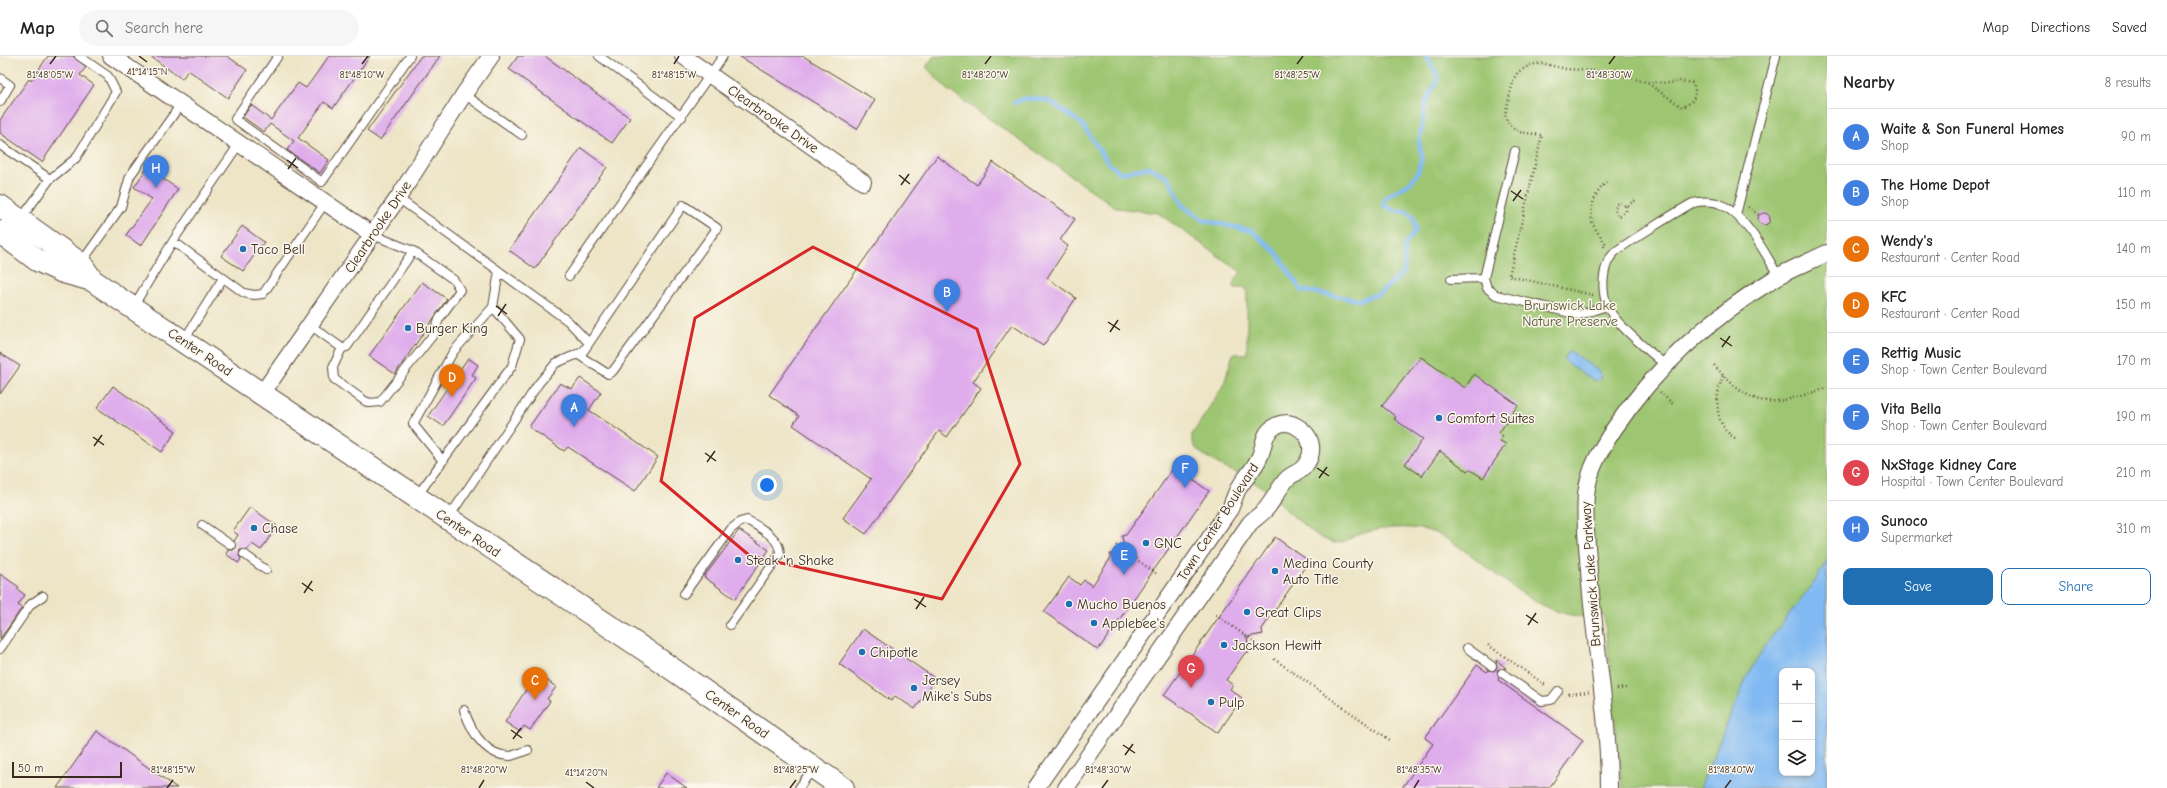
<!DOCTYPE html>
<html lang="en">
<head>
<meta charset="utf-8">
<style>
  body { margin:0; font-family:"Comic Neue",sans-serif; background:#f6f6f6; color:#222 }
  .controls { position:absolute; right:12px; bottom:12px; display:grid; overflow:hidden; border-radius:8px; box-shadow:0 2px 6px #0003 }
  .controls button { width:36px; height:36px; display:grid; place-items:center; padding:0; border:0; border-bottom:1px solid #e0e0e0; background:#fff; color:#222; font:20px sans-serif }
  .scale { position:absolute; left:12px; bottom:10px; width:110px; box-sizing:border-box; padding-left:4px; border:2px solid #3b2a1e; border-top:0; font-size:11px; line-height:14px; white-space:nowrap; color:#3b2a1e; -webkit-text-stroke:3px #fbf7ec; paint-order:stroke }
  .you { position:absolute; left:767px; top:429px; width:14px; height:14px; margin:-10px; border:3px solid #fff; border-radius:50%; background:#1a73e8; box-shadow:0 0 0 6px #1a73e833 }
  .badge { display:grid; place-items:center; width:26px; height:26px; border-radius:50%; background:#1f6fb2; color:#fff; font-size:13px; font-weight:700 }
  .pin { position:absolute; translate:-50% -33px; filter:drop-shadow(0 1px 2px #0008) }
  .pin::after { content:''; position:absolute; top:21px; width:14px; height:12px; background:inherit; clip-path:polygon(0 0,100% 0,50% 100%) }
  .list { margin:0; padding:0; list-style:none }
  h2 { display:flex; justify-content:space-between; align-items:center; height:52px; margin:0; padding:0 16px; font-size:17px }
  h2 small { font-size:13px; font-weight:400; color:#767676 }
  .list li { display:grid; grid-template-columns:26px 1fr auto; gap:12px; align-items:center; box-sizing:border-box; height:56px; padding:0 16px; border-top:1px solid #e0e0e0 }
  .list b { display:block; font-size:15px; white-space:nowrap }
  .list p { margin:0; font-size:13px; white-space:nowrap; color:#767676 }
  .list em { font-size:13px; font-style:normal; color:#767676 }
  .actions { display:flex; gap:8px; padding:12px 16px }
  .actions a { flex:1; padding:9px 0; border:1px solid #1f6fb2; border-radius:8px; text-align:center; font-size:14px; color:#1f6fb2 }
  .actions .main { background:#1f6fb2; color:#fff }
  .icon { flex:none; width:22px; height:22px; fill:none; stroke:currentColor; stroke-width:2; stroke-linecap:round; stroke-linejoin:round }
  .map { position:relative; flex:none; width:1827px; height:732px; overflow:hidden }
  header { display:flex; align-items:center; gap:24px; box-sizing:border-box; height:56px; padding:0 20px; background:#fff; border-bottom:1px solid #e0e0e0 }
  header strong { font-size:19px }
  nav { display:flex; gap:22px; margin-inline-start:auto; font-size:14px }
  .search { width:280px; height:36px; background:#f6f6f6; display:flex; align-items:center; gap:10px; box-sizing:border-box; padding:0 14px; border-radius:22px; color:#767676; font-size:15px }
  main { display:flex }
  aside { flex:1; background:#fff }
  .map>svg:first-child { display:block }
  .green { fill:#9ec672; stroke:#6c7848; fill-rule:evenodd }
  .water { fill:#81baf2; stroke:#5e7288; fill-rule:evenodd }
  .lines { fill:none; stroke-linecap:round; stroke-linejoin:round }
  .stream { stroke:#81baf2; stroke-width:4.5 }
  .building { fill:#dfadec }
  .service-casing { stroke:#564637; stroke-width:10 }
  .minor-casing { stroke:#564637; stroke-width:18 }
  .primary-casing { stroke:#564637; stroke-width:24 }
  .path { stroke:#564637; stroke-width:2.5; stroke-dasharray:1 3; stroke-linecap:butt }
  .service { stroke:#fff; stroke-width:8 }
  .minor { stroke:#fff; stroke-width:16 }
  .primary { stroke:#fff; stroke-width:22 }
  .marked { fill:none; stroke:#d62828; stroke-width:3; stroke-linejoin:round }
  .ticks { fill:none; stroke:#3b2a1e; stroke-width:1.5 }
  .poi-dot { fill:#1f6fb2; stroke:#fbf7ec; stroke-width:1.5 }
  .labels { text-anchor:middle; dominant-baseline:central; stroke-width:3; stroke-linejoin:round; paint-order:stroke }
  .street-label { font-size:14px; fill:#3b2a1e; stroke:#fbf7ec }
  .poi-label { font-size:14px; fill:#3b2a1e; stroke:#fbf7ec; text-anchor:start }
  .park-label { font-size:14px; fill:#595937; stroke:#fbf7ec }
  .ticks-label { font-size:10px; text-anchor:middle; fill:#3b2a1e; stroke:#fbf7ec; stroke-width:3; stroke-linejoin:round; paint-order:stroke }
</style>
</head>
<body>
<header>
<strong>Map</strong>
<div class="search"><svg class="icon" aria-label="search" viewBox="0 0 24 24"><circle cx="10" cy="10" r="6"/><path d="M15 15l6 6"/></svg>Search here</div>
<nav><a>Map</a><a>Directions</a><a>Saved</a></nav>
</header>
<main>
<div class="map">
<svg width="1827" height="732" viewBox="0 0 1827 732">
  <rect width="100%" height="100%" fill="#fbf7ec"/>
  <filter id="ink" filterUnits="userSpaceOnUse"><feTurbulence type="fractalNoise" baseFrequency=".025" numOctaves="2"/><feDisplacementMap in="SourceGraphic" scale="8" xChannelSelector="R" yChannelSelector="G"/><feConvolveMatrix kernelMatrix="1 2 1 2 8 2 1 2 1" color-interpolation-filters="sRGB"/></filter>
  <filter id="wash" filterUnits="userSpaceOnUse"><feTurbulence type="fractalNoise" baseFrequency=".012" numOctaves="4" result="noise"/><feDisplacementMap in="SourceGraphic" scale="16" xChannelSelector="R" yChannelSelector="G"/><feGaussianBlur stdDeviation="0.9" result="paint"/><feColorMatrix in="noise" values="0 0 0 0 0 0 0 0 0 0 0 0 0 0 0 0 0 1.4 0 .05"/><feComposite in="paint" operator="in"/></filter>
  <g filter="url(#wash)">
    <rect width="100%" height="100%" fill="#eee5c7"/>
    <!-- green -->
    <path class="green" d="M934,0H1827V732H1622L1604,559C1541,572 1491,506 1440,479C1418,468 1383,471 1360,478C1353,480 1344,487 1337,487C1318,488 1277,444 1263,432C1249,421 1230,416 1215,406C1204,399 1191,394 1192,379L1224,328L1233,298H1247V232H1235L1233,227L1241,216L1158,157L1117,152L948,34L926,11ZM1782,615H1812V717H1782Z"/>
    <!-- water -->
    <path class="water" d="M1570,295L1600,316L1601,322L1595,325L1566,306L1563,303Z
      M1827,504V732H1700L1748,618L1770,583L1814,527ZM1782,615H1812V717H1782Z"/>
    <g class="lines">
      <!-- stream -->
      <path class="stream" d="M1014,47L1026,42L1049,45L1082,68L1109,108L1121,117L1149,111L1168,121L1183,150L1203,164L1252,175L1276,196L1301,234L1358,244L1379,238L1404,216L1405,189L1416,174L1413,161L1406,155H1396L1383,149L1386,141L1410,127L1418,116L1422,100L1419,86L1426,46L1437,25L1436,16L1426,0"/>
    </g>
    <g id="blocks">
      <!-- building -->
      <path class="building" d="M48,0H73L86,11L80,19L94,29L42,106L0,77V64L29,23L31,25Z
        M150,0H227L247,14L228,42L188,14L182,23Z
        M329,0H370L333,52L324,46L298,82L329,104L320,117L287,94L294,85L270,68L264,76L243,61L251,49L271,64L298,27L306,32Z
        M421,0H440L380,84L367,75Z
        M518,0H545L630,62L612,87L509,13Z
        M739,0H803L875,44L857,73Z
        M581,92L607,111L535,213L509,194Z
        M937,100L977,129L993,106L1075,163L1060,184L1068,190L1047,222L1076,242L1043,290L1012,269L973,326L981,332L947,381L939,375L866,478L843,462L871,423L793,369L799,360L769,339Z
        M147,112L178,133L141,190L126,179L152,143L134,131Z
        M1758 163a6 6 0 1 1 12 0a6 6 0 1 1-12 0Z
        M242,170L264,186L243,215L221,200Z
        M422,226L447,243L395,318L369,300Z
        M0,297L20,310L0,338Z
        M1421,301L1465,332L1474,318L1518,349L1499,377L1503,380L1500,385L1506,388L1483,422L1469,413L1467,415L1440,395L1422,420L1405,408L1423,383L1394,363L1396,361L1382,350Z
        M468,302L478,309L472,319L476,322L443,370L428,360Z
        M580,322L601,336L589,354L658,401L635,435L568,391L564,395L529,371L560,327L572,333Z
        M113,330L176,375L162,396L97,352Z
        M1174,411L1209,435L1098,594L1044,556L1069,521L1080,529L1084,524L1092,530L1110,503V498L1125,496L1122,480L1126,479Z
        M250,451L277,470L261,494L252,488L247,494H240L239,500L241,503L238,507L226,498L228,494H233L236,492L234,485L238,479L233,475Z
        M739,474L769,494L735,543L704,521Z
        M1275,481L1309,505L1262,573L1263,578L1247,581L1249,596L1245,597L1226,624L1233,629L1230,633L1242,642L1218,677L1164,639Z
        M0,518L19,531L17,533L25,539L18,549L22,552L0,583Z
        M863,573L936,623L915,653L895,640L891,645L839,608Z
        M1496,604L1506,612L1497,614L1499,622L1498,624L1583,684L1549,732H1402L1433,688L1425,682L1477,609L1487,616L1489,614L1494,615L1497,611Z
        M537,617L556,631L547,643L550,645L530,674L524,670L520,676L505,666Z
        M97,675L163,722L177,732H57Z
        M666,717L687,732H656Z"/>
    </g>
  </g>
  <g filter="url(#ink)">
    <use href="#blocks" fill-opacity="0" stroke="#564637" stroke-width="1"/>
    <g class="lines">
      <defs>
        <path id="service" d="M278,0L235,63L322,126L410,0
          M599,0L682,61
          M0,22L10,29L0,46
          M464,38L522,79
          M0,89L50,123
          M1515,95L1484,222L1487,232L1496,239L1579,259L1607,250
          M398,142L568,265L589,287
          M1736,159L1776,0
          M20,164L50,123L76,102L116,36L108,20L79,0
          M173,185L244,237L254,239L263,238L325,147
          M81,207L121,151L130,120L181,48
          M569,220L723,0
          M1451,223L1484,222
          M133,251L173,185L239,88
          M310,269L342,292L347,291L413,195L373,179
          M184,284L223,222
          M342,292L333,311L334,323L365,345L370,347L380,346L433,279L439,263L460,234L454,224L413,195
          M1665,309C1650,295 1613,267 1607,249C1601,233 1602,209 1614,197C1618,192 1688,149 1693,147C1701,145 1713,145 1720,148C1744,158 1767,199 1778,220
          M443,405L413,368L453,296L493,251L499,215
          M417,440L512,310L520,283L493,251
          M449,461L539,327L556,307L583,296L683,149L717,172L613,315L608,318L577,298
          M202,469L231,489
          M244,498L266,514
          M684,538L731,473L740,466L747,464C760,472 780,481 780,498L730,569
          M1467,592L1492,610
          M0,593L31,548L43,540
          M1502,617L1542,645L1551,644L1558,635
          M464,654C471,674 484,700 510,700C515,699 522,696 528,694
          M799,732L814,711"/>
        <path id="minor" d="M111,0L373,179
          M683,0L863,126
          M261,339L398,142L464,38L491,0
          M1036,732L1230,453C1233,446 1235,439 1238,433C1245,422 1255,412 1260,400C1265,389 1262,379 1274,371C1281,366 1289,366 1296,370C1314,380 1316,399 1302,413C1298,417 1291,418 1287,423C1279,431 1274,444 1266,453C1262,458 1255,462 1250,467L1066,732
          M1609,732C1609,660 1594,587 1589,515C1587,489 1584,464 1586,438C1589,413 1601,393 1614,373C1656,311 1713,260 1777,221C1793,212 1811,205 1827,197"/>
        <path id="primary" d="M0,150L81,208L92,224L118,242L645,594L843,732
          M0,176L37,204L63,216L92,224"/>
      </defs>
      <!-- service casing -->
      <use href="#service" class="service-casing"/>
      <!-- minor casing -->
      <use href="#minor" class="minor-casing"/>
      <!-- primary casing -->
      <use href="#primary" class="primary-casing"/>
      <!-- path -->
      <path class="path" d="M1626,150V155L1619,160L1615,157L1616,148L1619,147L1626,150L1636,144
        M1748,151L1759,159
        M1604,191L1605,187C1601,180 1594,173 1592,165C1589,149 1597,134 1608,125
        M1593,239L1509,220L1542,79L1518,76L1513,72L1507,65L1505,58L1514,22L1518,16L1530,9L1541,7L1566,13L1607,16L1646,26L1670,27L1681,25L1692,27C1699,38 1693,48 1682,51L1646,26
        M1714,309C1756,357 1771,349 1827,332
        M1723,320C1714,341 1714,372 1737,383
        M1660,336L1674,349
        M1116,489L1157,518
        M1216,559L1256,587
        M1488,589L1547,630
        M1274,603L1390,684
        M1617,633L1626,632
        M1568,638L1589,636"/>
      <!-- service -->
      <use href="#service" class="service"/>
      <!-- minor -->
      <use href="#minor" class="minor"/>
      <!-- primary -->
      <use href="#primary" class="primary"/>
    </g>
  </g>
  <!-- marked area -->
  <path class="marked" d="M813,191L977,273L1020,408L942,543L750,500L661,425L695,262Z"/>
  <!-- ticks -->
  <path class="ticks" d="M139,0L147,6M50,8L56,0M362,8L368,0M674,8L679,0M985,8L991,0M1297,8L1303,0M1609,8L1615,0M287,104L298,112M288,113L296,102M899,119L910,128M901,129L909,118M1511,135L1523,143M1513,145L1521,134M496,250L507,258M498,260L506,248M1108,266L1120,274M1110,276L1118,264M1720,282L1732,290M1722,291L1730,280M93,381L104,389M94,390L102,379M705,397L716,405M707,406L715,395M1317,412L1329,420M1319,422L1327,411M302,527L313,535M304,537L312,525M914,543L926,551M916,553L924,541M1526,559L1538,567M1528,569L1536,557M511,674L522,682M513,683L521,672M1123,689L1135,697M1125,699L1133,688M586,726L594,732M167,732L173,724M479,732L484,724M790,732L796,724M1102,732L1108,724M1414,732L1419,724M1725,732L1731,724"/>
  <!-- markers -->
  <g class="poi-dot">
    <circle cx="243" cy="193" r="4"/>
    <circle cx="408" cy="272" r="4"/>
    <circle cx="1439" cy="362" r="4"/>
    <circle cx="254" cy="472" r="4"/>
    <circle cx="1146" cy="487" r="4"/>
    <circle cx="738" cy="504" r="4"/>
    <circle cx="1275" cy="515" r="4"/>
    <circle cx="1069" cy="548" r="4"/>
    <circle cx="1247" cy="556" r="4"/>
    <circle cx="1094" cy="567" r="4"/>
    <circle cx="1224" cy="589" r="4"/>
    <circle cx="862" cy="596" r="4"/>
    <circle cx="914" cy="632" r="4"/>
    <circle cx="1211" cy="646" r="4"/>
  </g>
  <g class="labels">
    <!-- street labels -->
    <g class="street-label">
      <text transform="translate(773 63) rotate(35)">Clearbrooke Drive</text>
      <text transform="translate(378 171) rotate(-56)">Clearbrooke Drive</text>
      <text transform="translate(200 296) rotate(34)">Center Road</text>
      <text transform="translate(1218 466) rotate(-57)">Town Center Boulevard</text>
      <text transform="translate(468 477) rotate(34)">Center Road</text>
      <text transform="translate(1591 518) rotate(-94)">Brunswick Lake Parkway</text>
      <text transform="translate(737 658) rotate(35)">Center Road</text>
    </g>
    <!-- poi labels -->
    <g class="poi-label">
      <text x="251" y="193">Taco Bell</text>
      <text x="416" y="272">Burger King</text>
      <text x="1447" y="362">Comfort Suites</text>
      <text x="262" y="472">Chase</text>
      <text x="1154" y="487">GNC</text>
      <text x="746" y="504">Steak 'n Shake</text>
      <text x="1283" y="507">Medina County<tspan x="1283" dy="16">Auto Title</tspan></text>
      <text x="1077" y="548">Mucho Buenos</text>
      <text x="1255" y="556">Great Clips</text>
      <text x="1102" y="567">Applebee's</text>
      <text x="1232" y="589">Jackson Hewitt</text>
      <text x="870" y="596">Chipotle</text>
      <text x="922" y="624">Jersey<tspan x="922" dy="16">Mike's Subs</tspan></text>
      <text x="1219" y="646">Pulp</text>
    </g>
    <!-- park labels -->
    <g class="park-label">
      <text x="1570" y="249">Brunswick Lake<tspan x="1570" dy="16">Nature Preserve</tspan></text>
    </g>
  </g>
  <g class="ticks-label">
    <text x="147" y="19">41°14'15"N</text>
    <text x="50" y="22">81°48'05"W</text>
    <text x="362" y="22">81°48'10"W</text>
    <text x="674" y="22">81°48'15"W</text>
    <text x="985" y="22">81°48'20"W</text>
    <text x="1297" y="22">81°48'25"W</text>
    <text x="1609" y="22">81°48'30"W</text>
    <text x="173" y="717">81°48'15"W</text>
    <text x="484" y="717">81°48'20"W</text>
    <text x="796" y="717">81°48'25"W</text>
    <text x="1108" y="717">81°48'30"W</text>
    <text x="1419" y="717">81°48'35"W</text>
    <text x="1731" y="717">81°48'40"W</text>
    <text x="586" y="720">41°14'20"N</text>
  </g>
</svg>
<div class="controls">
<button>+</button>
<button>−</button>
<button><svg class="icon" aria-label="layers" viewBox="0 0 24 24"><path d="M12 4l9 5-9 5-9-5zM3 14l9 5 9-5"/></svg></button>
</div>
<div class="scale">50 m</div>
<div class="you"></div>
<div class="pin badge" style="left:574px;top:371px;background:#3f7fe0">A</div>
<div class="pin badge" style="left:947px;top:256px;background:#3f7fe0">B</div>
<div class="pin badge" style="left:535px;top:644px;background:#e8710a">C</div>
<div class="pin badge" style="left:452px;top:341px;background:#e8710a">D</div>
<div class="pin badge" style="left:1124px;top:519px;background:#3f7fe0">E</div>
<div class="pin badge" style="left:1185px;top:432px;background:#3f7fe0">F</div>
<div class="pin badge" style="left:1191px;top:632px;background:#e0444e">G</div>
<div class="pin badge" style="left:156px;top:132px;background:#3f7fe0">H</div>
</div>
<aside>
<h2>Nearby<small>8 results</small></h2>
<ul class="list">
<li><span class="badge" style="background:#3f7fe0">A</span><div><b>Waite &amp; Son Funeral Homes</b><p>Shop</p></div><em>90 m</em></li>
<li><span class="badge" style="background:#3f7fe0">B</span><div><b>The Home Depot</b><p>Shop</p></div><em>110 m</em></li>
<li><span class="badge" style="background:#e8710a">C</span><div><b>Wendy's</b><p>Restaurant · Center Road</p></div><em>140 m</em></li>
<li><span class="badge" style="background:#e8710a">D</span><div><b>KFC</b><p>Restaurant · Center Road</p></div><em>150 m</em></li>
<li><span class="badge" style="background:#3f7fe0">E</span><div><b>Rettig Music</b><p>Shop · Town Center Boulevard</p></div><em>170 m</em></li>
<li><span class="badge" style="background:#3f7fe0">F</span><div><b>Vita Bella</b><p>Shop · Town Center Boulevard</p></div><em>190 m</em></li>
<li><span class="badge" style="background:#e0444e">G</span><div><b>NxStage Kidney Care</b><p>Hospital · Town Center Boulevard</p></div><em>210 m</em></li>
<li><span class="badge" style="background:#3f7fe0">H</span><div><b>Sunoco</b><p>Supermarket</p></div><em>310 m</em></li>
</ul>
<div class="actions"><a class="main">Save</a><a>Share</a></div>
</aside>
</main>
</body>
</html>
